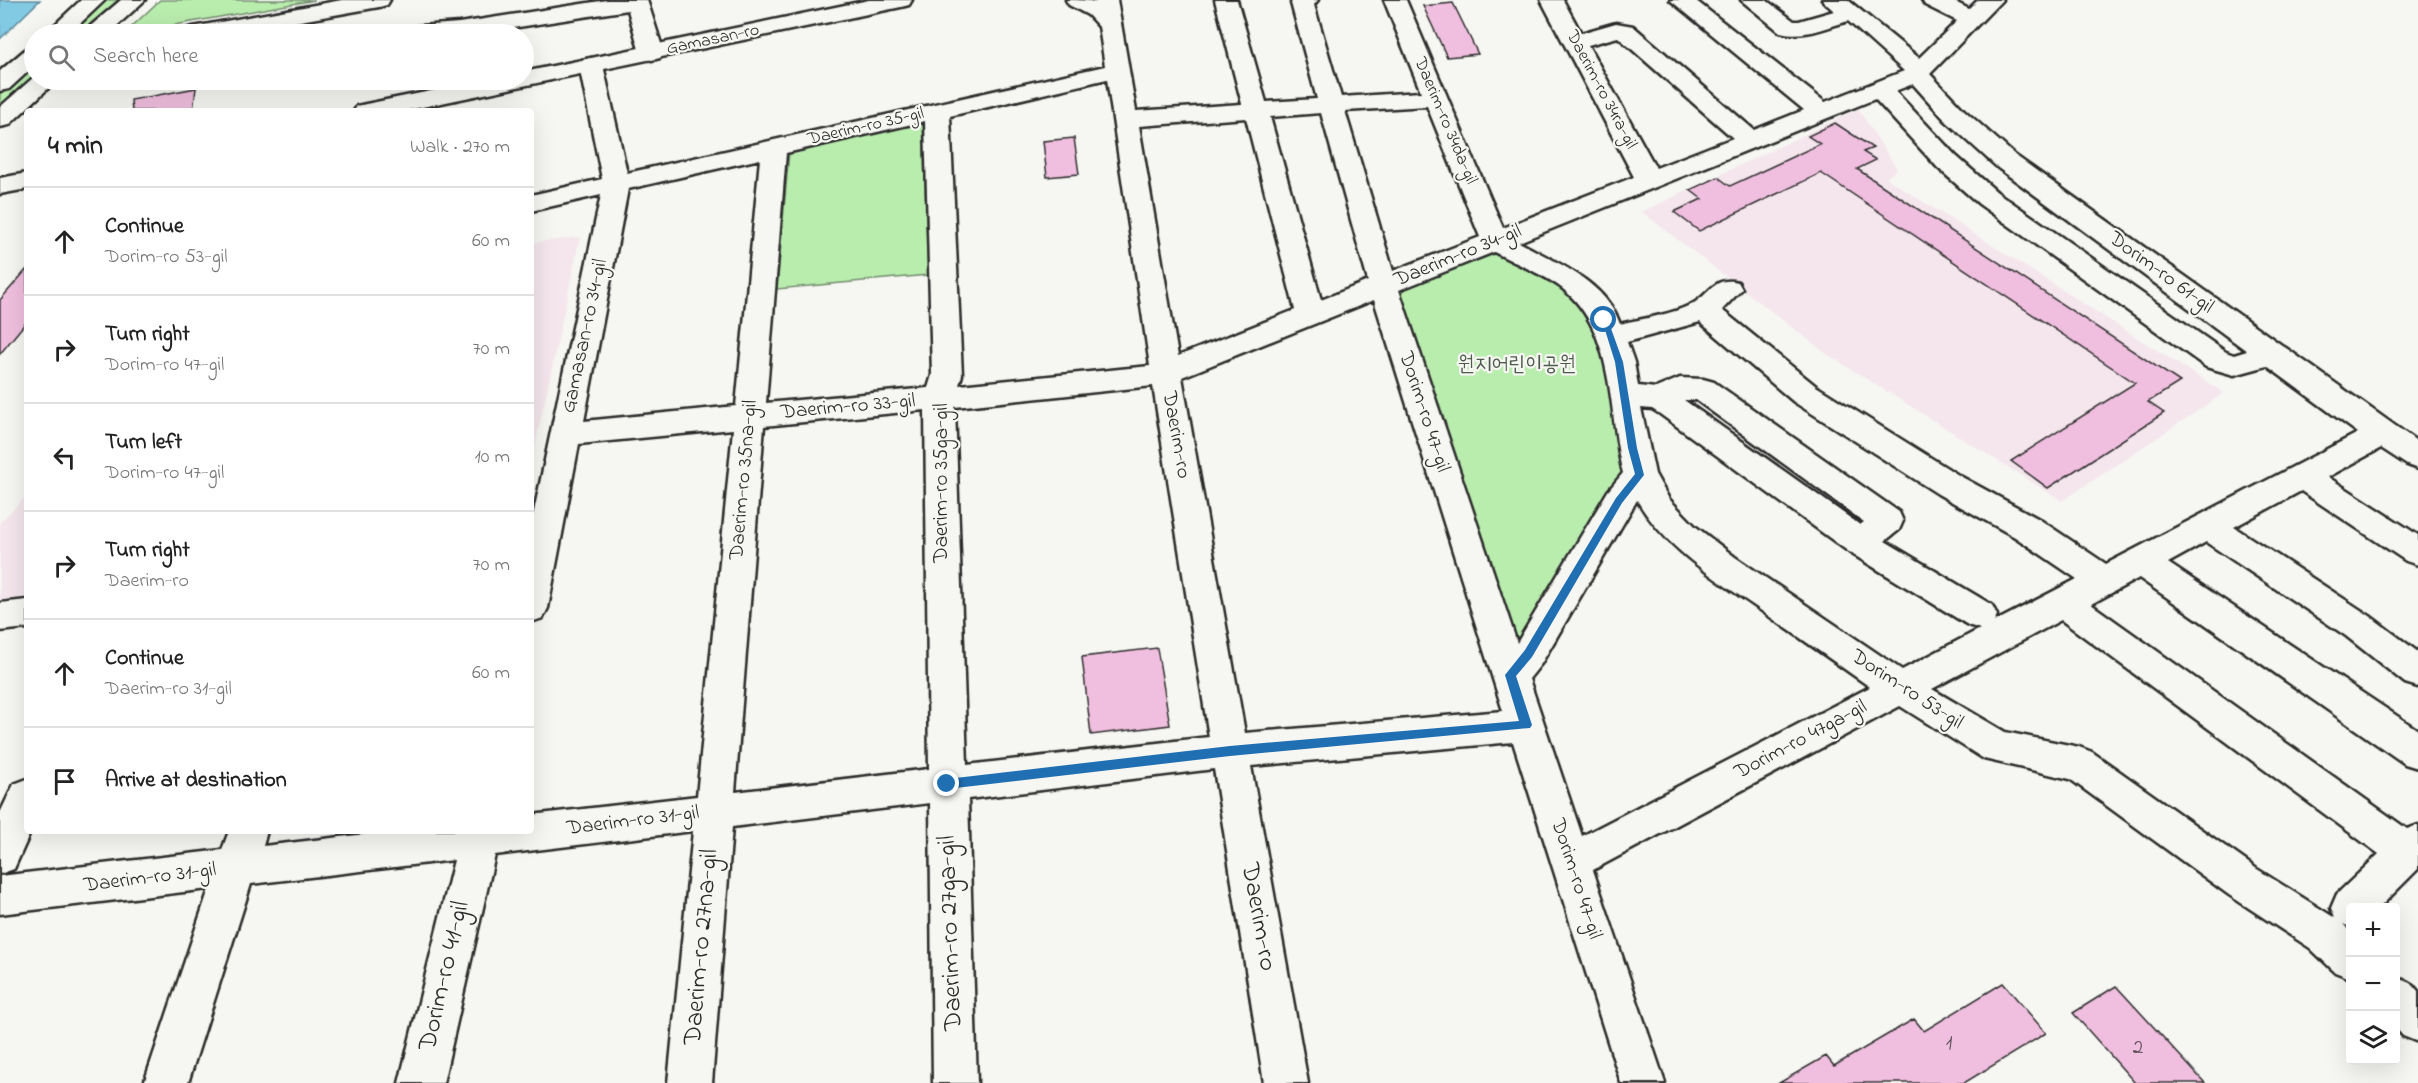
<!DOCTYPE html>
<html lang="en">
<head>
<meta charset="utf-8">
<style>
  body { margin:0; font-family:"Indie Flower","Poor Story",sans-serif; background:#f2f2f2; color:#222 }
  .controls { position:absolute; right:18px; bottom:18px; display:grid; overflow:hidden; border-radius:6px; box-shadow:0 6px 24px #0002 }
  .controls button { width:54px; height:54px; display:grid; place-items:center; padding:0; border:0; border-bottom:2px solid #e0e0e0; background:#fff; color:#222; font:30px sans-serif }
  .stop { position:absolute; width:18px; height:18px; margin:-14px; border:4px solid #1f6fb2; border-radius:50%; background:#fff }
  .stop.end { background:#1f6fb2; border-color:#fff; box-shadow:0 2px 6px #0008 }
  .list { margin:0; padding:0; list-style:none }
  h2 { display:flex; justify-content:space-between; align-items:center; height:78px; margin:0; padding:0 24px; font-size:26px }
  h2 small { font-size:20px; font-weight:400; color:#767676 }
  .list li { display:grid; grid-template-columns:39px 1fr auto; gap:18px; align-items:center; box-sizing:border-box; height:108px; padding:0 24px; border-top:2px solid #e0e0e0 }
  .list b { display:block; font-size:22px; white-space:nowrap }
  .list p { margin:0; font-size:20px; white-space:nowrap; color:#767676 }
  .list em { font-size:20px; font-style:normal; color:#767676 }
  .icon { flex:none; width:33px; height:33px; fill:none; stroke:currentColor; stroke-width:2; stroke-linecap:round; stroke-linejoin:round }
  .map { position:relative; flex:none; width:2418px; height:1083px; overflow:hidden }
  .search { position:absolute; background:#fff; box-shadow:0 6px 24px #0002; left:24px; top:24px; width:510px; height:66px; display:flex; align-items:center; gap:15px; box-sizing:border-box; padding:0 21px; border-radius:33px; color:#767676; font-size:22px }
  .panel { position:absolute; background:#fff; box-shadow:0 6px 24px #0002; left:24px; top:108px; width:510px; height:726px; border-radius:6px }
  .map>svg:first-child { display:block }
  .built { fill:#f4e6ec }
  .green { fill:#b9edae; stroke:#728c6c; stroke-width:1.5 }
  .water { fill:#82c9e3; stroke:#5f8a99; stroke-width:1.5 }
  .building { fill:#f0bfdf; stroke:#2b2b2b; stroke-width:1.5 }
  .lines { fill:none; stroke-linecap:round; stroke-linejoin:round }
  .minor-casing { stroke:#2b2b2b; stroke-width:5 }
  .major-casing { stroke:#2b2b2b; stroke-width:5 }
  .minor { fill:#f6f6f2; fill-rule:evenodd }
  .major { fill:#f6f6f2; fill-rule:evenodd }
  .route { fill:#1f6fb2 }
  .labels { text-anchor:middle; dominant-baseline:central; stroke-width:4.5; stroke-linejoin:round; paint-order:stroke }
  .far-street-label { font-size:18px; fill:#2b2b2b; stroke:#f6f6f2 }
  .street-label { font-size:21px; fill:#2b2b2b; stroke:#f6f6f2 }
  .park-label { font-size:21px; fill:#4e5c4c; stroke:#f6f6f2 }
  .near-number-label { font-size:21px; fill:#5c5058 }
  .near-street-label { font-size:26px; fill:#2b2b2b; stroke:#f6f6f2 }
</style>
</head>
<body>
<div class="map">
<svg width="2418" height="1083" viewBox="0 0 2418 1083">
  <rect width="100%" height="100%" fill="#f6f6f2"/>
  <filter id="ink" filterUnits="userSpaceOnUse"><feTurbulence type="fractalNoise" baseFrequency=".0167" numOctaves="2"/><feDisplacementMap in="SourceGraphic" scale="12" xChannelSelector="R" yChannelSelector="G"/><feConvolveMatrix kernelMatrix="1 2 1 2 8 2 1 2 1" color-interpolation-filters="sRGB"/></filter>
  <g filter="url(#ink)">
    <!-- built -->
    <path class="built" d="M1858,109L1897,169L1886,178L2224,393L2062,501L1827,354L1642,212Z
      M580,237L531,464V243Z
      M27,496V597L0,600V522Z"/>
    <!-- green -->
    <path class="green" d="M101,0H124L86,34H63Z
      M160,0H315L124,34Z
      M34,60L35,80L0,111V91Z
      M923,121L928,275L777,289L789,152Z
      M1500,252L1569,287L1604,338L1628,472L1516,649L1396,291Z"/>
    <!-- water -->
    <path class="water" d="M0,0H40L0,39Z"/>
    <!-- building -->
    <path class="building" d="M1453,3L1478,54L1447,57L1423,6Z
      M196,88L193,111H132L131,100Z
      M1835,123L1873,148L1863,152L1876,160L1857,169L2180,382L2148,402L2164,413L2048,488L2011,461L2135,383L1821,173L1699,231L1674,212L1702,199L1690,190L1718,177L1730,186L1820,144L1808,136Z
      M1074,138L1079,174L1047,177L1043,141Z
      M27,269V321L0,354V300Z
      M1157,648L1170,725L1091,735L1082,657Z
      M2003,983L2046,1033L1964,1083H1779L1826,1056L1834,1066L1914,1019L1924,1031Z
      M2116,986L2205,1083H2135L2073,1013Z"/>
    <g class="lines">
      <defs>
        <path id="minor" d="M121,0H145L108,34H84L87,29Z
          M342,0H390L387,5L379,7L228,34H181L185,29L193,27Z
          M607,0H647L664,53L660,58L652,60L644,58L640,53L628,10L474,34H395L399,29L407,27L459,23Z
          M1095,0H1117L1136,111L1242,104L1215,0H1237L1266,102L1317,99L1291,3L1293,0H1318L1314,5L1341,97L1421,92L1384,0H1406L1503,228L1634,177L1541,0H1563L1581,33L1616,23L1633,26L1754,130L1804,110L1670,0H1695L1825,102L1904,71L1848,21C1825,28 1804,38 1780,32L1741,0H1766L1794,21H1799L1834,11L1822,0H1848L1919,58L1957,21L1925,5L1922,0H1951L1969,9L1978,0H2002L1930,74L1964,110L2016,156L2418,442V469L2407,465L2381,448L2328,477L2418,535V565L2406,561L2301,491L2234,527L2370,616L2418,652V687L2405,683L2346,636L2206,542L2168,563L2418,730V768L2405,764L2139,578L2091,604L2407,829L2418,825V869L2379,908H2350V927L2343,924L2350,931V978L2335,972L2310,948L2229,895L2070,779L1984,759L1900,706L1593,870L1665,1083H1621L1513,742L1251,766L1308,1083H1264L1214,769L968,799L977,1083H933L930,803L732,827L712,1083H668L693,831L495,855L443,1083H399L454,860L251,884L188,1083H144L209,889L0,914V876L222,850L229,831H267L263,846L392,831H531V815L697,796L733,429L579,444L548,608L543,618L531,622V526L601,195L531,211V195L602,179L579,65L583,60L591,58L599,60L603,65L627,173L1105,66ZM1618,37L1733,138L1656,168L1588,45ZM1107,79L1150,366L959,385L962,375L950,116ZM1913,84L1946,121L1998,168L2247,351L2234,355L2226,352L1997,192L1956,156L1895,91ZM1875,99L1938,168L1979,204L2206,367L2234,375L2267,366L2358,433L2106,564L2039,519L1960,476L1816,386L1722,310L1742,289L1738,282C1714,276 1711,293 1694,303C1673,315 1643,318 1620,324C1605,281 1555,262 1519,242ZM1427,106L1480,237L1393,271L1345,111ZM1321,113L1368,281L1321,300L1270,117ZM1246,118L1295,310L1178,356L1139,126ZM925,121L932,375L928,388L766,403L786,153ZM760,159L736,406L584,421L628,189ZM1494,252C1515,263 1545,275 1563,289C1616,332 1608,413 1623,473L1608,491L1517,643L1399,290ZM1374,300L1503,711L1245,733L1182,377ZM1700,322L1794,402L1938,494L2015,537L2077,579L1994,622L1997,615L1992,605L1885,541L1899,530L1903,521L1899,512L1714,382L1703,379L1680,378L1656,388L1638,386L1634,362L1627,342ZM1153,386L1209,737L967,765L955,407ZM1684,400H1696L1864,522L1860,525ZM1641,408L1652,409L1660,414L1849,552L1968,625L1980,629L1902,670L1735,557L1695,526L1669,499L1655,474ZM925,410L929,769L735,792L764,426ZM1637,500C1664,547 1713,577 1756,607C1794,634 1832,660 1870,687L1582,836L1529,679L1541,664ZM2061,620L2379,854L2337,894L2331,908L2335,918L2257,869L2092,752L2079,747L2005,732L1932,689Z
          M34,77V80H57L9,125L0,127V107Z
          M27,600V628L0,631V603Z
          M27,779V831H31L14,869L0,874V813L14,784Z
          M2396,977L2411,983L2418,991V1042L2403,1036L2396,1028Z"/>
        <path id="major" d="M81,0H105L69,34H45Z
          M869,0H912L909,5L901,7L403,111H354L357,106L366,104L486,80H524V72Z
          M1066,0C1094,0 1104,0 1121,25L1118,30L1110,32L1102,30L1088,15L1069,5Z
          M34,47V66L9,89L0,91V71L26,49Z
          M27,173V189L0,194V178Z"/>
      </defs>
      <!-- minor casing -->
      <use href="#minor" class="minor-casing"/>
      <!-- major casing -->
      <use href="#major" class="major-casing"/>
      <!-- minor -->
      <use href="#minor" class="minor"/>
      <!-- major -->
      <use href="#major" class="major"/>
    </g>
  </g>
  <!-- route -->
  <path class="route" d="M1601,317L1608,320L1623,362L1637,448L1644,475L1622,503L1532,657L1516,676L1532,725L1530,728L1230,756L947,789L943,788L941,784L947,779L1230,746L1519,721L1505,675L1525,650L1616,498L1635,474L1628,448L1615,362Z"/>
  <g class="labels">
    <!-- far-street labels -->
    <g class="far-street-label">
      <text transform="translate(713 40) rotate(-12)">Gamasan-ro</text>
      <text transform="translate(1601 90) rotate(62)">Daerim-ro 34ra-gil</text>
      <text transform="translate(1445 121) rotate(67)">Daerim-ro 34da-gil</text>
      <text transform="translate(866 127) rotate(-13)">Daerim-ro 35-gil</text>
    </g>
    <!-- street labels -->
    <g class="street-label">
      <text transform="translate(1458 256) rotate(-22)">Daerim-ro 34-gil</text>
      <text transform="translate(2161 273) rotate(36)">Dorim-ro 61-gil</text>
      <text transform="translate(585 336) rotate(-78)">Gamasan-ro 34-gil</text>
      <text transform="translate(848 407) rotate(-5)">Daerim-ro 33-gil</text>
      <text transform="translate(1424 412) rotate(72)">Dorim-ro 47-gil</text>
      <text transform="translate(1176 435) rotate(80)">Daerim-ro</text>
      <text transform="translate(744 480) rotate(-85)">Daerim-ro 35na-gil</text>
      <text transform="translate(942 483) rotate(-90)">Daerim-ro 35ga-gil</text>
      <text transform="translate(1907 690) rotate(33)">Dorim-ro 53-gil</text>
      <text transform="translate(1801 740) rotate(-28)">Dorim-ro 47ga-gil</text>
      <text transform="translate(633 821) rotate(-7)">Daerim-ro 31-gil</text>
      <text transform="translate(150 878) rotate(-7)">Daerim-ro 31-gil</text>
      <text transform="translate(1576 879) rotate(72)">Dorim-ro 47-gil</text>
    </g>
    <!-- park labels -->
    <g class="park-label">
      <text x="1517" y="365">원지어린이공원</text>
    </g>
    <!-- near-number labels -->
    <g class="near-number-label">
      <text x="1949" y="1044">1</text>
      <text x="2138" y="1048">2</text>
    </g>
    <!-- near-street labels -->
    <g class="near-street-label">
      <text transform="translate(1258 917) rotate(80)">Daerim-ro</text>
      <text transform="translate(951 933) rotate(-92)">Daerim-ro 27ga-gil</text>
      <text transform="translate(702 947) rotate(-85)">Daerim-ro 27na-gil</text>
      <text transform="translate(445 976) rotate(-77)">Dorim-ro 41-gil</text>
    </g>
  </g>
</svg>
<div class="controls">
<button>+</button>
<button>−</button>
<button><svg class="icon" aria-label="layers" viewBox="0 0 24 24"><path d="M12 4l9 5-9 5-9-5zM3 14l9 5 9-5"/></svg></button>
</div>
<div class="stop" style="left:1604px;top:320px"></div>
<div class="stop end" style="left:947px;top:784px"></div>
<div class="search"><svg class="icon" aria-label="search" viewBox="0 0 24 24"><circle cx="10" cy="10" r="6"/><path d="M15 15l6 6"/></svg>Search here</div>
<section class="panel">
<h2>4 min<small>Walk · 270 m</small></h2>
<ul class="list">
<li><svg class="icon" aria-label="ahead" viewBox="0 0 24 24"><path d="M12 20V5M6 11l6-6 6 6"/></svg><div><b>Continue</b><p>Dorim-ro 53-gil</p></div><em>60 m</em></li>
<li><svg class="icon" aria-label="right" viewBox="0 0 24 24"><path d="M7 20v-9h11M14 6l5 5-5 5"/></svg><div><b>Turn right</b><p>Dorim-ro 47-gil</p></div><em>70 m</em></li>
<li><svg class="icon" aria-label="left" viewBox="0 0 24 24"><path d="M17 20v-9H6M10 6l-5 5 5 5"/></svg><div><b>Turn left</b><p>Dorim-ro 47-gil</p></div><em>10 m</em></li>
<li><svg class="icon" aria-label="right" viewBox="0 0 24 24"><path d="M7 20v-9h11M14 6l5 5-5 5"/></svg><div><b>Turn right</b><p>Daerim-ro</p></div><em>70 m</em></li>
<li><svg class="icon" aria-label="ahead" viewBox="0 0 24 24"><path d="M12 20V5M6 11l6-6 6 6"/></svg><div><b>Continue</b><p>Daerim-ro 31-gil</p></div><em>60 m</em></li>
<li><svg class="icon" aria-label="arrive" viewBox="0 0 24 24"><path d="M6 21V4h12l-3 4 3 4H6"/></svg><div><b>Arrive at destination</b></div></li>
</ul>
</section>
</div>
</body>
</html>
